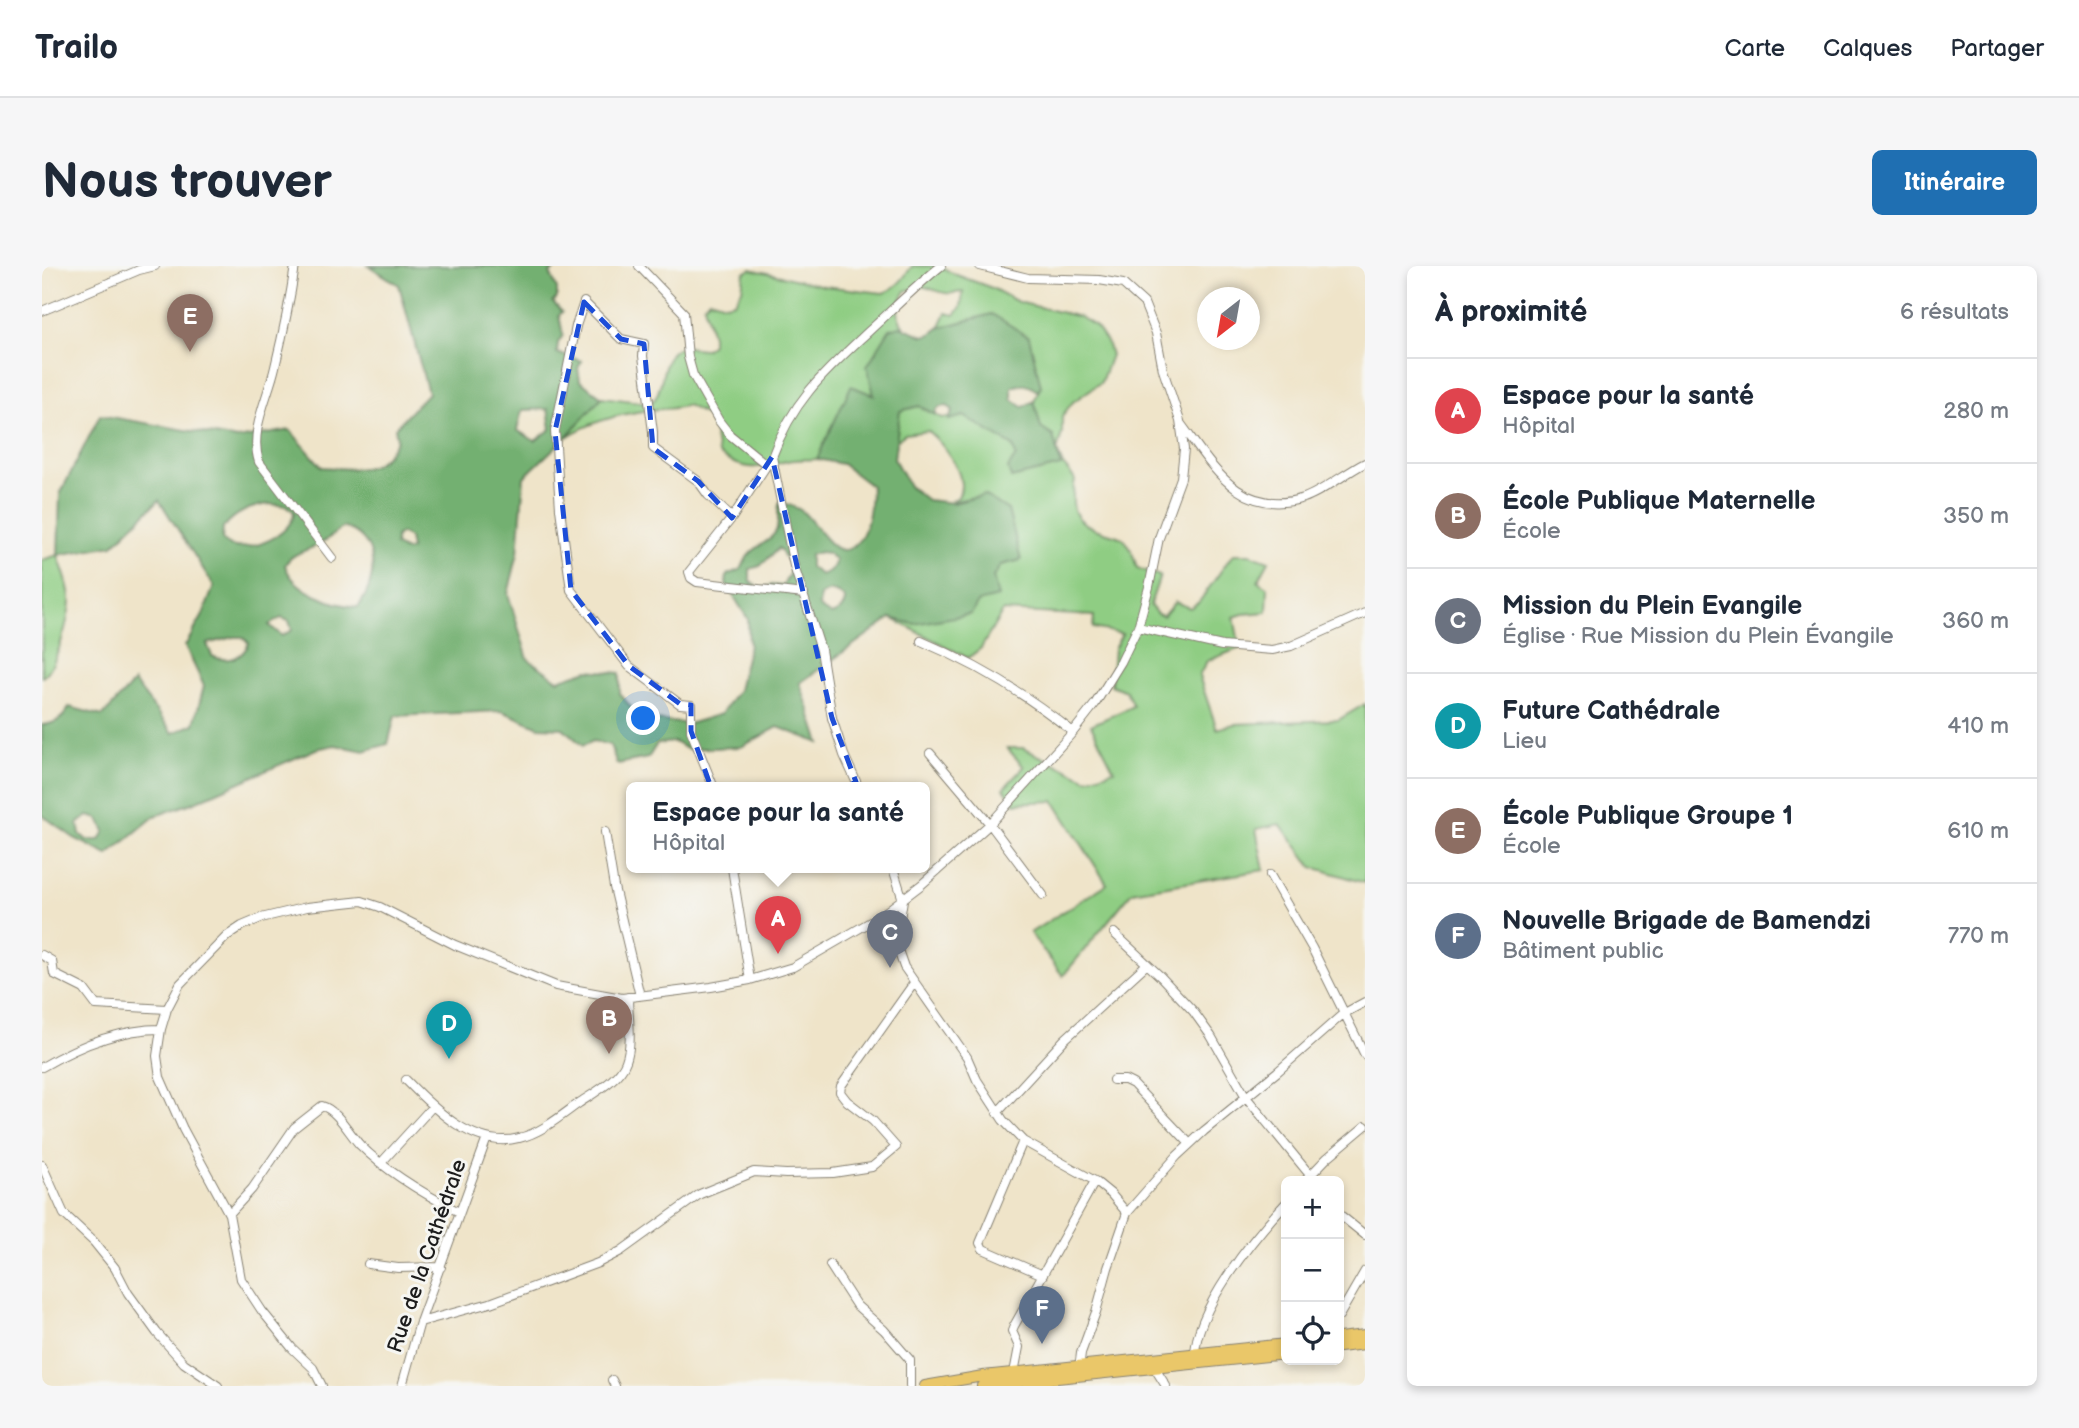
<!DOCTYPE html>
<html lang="fr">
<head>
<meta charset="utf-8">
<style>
  body { margin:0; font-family:"Balsamiq Sans",sans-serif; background:#f6f6f7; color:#1f2937 }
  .controls { position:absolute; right:21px; bottom:21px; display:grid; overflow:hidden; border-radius:10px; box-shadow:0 4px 10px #0003 }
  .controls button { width:63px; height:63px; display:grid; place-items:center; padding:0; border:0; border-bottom:2px solid #e0e1e3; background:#fff; color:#1f2937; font:35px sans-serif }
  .compass { position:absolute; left:1155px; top:21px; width:63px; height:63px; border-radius:50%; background:#fff; box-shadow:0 4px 10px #0003; rotate:211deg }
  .you { position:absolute; left:602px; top:453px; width:24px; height:24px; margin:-18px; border:5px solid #fff; border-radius:50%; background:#1a73e8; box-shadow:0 0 0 10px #1a73e833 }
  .badge { display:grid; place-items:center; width:46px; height:46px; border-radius:50%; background:#1f6fb2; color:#fff; font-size:23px; font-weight:700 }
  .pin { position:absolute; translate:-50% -58px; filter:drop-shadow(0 2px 4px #0008) }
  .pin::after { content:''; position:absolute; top:37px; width:24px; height:21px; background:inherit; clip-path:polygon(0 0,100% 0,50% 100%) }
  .popup { position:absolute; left:584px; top:516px; width:304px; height:91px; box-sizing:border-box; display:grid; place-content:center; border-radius:10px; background:#fff; filter:drop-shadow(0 2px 5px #0005); font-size:23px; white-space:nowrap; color:#747a83 }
  .popup b { font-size:26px; color:#1f2937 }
  .popup::after { content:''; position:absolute; left:50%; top:100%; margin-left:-14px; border:14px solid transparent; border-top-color:#fff }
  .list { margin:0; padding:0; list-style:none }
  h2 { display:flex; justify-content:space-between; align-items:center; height:91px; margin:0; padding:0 28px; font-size:30px }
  h2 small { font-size:23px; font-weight:400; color:#747a83 }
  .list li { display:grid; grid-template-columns:46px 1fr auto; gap:21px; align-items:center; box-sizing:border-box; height:105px; padding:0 28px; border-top:2px solid #e0e1e3 }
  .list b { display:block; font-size:26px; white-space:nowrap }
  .list p { margin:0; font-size:23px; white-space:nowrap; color:#747a83 }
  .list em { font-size:23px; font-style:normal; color:#747a83 }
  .icon { flex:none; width:38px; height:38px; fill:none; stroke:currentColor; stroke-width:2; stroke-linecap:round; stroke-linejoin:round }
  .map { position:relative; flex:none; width:1323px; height:1120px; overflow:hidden; border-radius:10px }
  header { display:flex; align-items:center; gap:42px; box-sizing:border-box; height:98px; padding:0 35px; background:#fff; border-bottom:2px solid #e0e1e3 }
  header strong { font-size:33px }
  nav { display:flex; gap:38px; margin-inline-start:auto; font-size:24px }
  .intro { display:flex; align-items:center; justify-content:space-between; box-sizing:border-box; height:168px; padding:0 42px }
  h1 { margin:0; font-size:49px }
  .button { padding:18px 32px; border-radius:10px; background:#1f6fb2; color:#fff; font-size:24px; font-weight:700 }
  main { display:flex; gap:42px; padding:0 42px }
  aside { flex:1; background:#fff; border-radius:10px; box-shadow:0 4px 10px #0003 }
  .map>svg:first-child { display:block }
  .green { fill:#8fcd83; stroke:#567450; stroke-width:2 }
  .forest { fill:#73b071; stroke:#486646; stroke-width:2; fill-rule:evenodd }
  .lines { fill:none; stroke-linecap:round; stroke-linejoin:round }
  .minor-casing { stroke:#868072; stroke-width:10 }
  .major-casing { stroke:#868072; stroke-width:12 }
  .minor { stroke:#fff; stroke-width:8 }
  .major { stroke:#eac769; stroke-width:10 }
  .marked { fill:none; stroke:#1d4ed8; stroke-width:5; stroke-dasharray:14 9; stroke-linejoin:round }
  .labels { text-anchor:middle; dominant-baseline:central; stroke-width:6; stroke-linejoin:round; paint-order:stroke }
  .street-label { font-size:21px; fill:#1c1c1c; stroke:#f6f6f2 }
</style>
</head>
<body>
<header>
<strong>Trailo</strong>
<nav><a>Carte</a><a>Calques</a><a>Partager</a></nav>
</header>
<div class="intro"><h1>Nous trouver</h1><a class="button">Itinéraire</a></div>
<main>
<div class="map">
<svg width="1323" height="1120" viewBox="0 0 1323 1120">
  <rect width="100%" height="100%" fill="#f6f6f2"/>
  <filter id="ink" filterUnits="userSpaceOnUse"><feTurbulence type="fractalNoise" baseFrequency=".0143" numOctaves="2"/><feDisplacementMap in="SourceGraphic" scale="14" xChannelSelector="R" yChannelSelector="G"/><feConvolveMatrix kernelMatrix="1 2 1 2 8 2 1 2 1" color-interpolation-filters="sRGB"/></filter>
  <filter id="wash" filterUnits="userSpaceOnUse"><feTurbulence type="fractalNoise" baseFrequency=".00686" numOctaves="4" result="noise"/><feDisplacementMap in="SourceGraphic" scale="28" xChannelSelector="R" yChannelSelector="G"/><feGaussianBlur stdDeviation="1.57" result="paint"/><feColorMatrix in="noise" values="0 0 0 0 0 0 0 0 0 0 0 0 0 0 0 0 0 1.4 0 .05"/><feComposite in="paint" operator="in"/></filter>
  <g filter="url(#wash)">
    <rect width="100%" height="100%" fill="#efe4c9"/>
    <!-- green -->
    <path class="green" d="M870,0H898L912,8L950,22L976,36L1038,51L1053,60L1065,76L1069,89L1059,116L1031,136L1020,150V167L1015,185L1021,199L1033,213C1028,241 1029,255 1059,265C1065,267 1075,269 1080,272C1089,278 1092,293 1095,302L1118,310L1108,339L1115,348L1121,350L1133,336L1148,342L1157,336L1191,288H1208L1227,295L1216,315L1226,322L1225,346L1201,348L1192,351L1198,382L1165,395L1157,410L1175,463L1192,458L1296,454L1323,438V617L1270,601L1238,558L1214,563L1222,604L1090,626L1021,710L988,667L1065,618L1012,535L973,537L962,522L982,501L965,482H981L1045,513L1072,504L1049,459L1091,440L1084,425L1069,419L1072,383L1080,368L1051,362L1052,350L961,345L939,382L926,392L849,352L872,358L951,311L959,299L978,294L942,229L908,236L916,231C928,211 901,178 886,165L863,168L853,176L857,145L877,140C896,151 900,155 922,150L972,180L974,190L1018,200L1011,170L999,163L992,135L999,120L950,48L897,62L904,47L913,49L919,41L921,26C915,27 908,28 903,27C886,24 885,16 864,25C855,39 852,50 864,63L858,60L833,130L809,121L775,193C764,194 751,193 741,196C715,204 699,204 676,188L672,165L666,150L645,139C633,144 620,142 607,144C579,148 547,156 523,172L560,131L598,136L611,135C624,122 617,82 642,81C649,81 657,83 664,83L670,78V70L662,39L667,33L683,38L692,36L700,24L702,7L709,3L782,20L841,27C855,22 862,12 870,0Z
      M16,289C20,303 29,322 28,336C27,352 14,404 0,411V294Z"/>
    <!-- forest -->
    <path class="forest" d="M327,0H517L508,7L515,23V32L511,36L520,46L517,49L521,69L516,77L515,87L540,95L536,102L538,115L560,131L523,172L482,211L476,287L466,328L486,393L516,414L546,404L578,407V428L593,446L606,453L646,458L679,448L696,424L707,379L706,353L684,318L685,309L699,303C702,299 704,291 708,288C716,279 727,277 734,265C738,256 734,246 738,236C746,239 757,241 762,247C778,262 796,304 818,273C827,259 829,236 829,220L800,198L775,193L809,120L832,129L825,100L848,63L858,60L882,70L889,68L897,62L950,48L987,71L999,120L995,125C986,118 981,117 970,121V133L981,141L992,135L999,162L1011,170L1019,200L969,212L966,202L974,190L971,180L922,150L907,154L911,144L905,140L898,141L894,145V149L877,140L858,145L852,193L867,220L885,234L912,237L942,229L966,244L979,294L959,299L951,311L956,331L936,336L929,348L872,358L849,352L758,417L778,477L736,461L699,481L645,483L632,476L615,478L606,492L575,498L568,479L551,475L541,480L521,462L497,461L460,445L353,450L346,478L322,485L293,479L274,483L150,537L113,550L66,589L32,572L0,549V459C12,458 22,453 27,441L61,450L92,416L131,467L152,458L162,420L143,380L160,351L172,320L117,234L71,279L16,289L18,228L58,149L195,173L248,164L280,201C314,203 337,210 355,173L353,162L386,127L357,19ZM506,143L509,163L493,175L475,164L480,144ZM228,238L245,240L252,246C251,268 209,287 189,280C186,279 183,276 180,274L181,262C193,247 209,240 228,238ZM301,261C339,272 336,315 316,341C291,339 251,325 243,299C250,286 266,285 278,278C286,274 293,266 301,261ZM359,267L367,272L369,283L364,285L353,280L354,271ZM737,282L750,302L741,320L729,319L719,323L708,315V303L718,300ZM778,286L786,287L793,294C793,303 787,305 779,309L768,301V289ZM788,325L796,327L803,333C803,342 797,346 789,349L777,341L778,329ZM239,352L247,355L250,364L240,370L227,359ZM191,371H200L207,377C200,393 186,397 170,390L165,378ZM46,550L57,553L63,565L58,574H45L38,568L36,558Z"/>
  </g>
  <g filter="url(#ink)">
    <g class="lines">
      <defs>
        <path id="minor" d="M253,0C248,34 241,68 233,101C226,132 207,165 217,196L290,292
          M597,0L642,47L646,91L651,109L677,155L688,169L725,199
          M0,45L97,4L113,0
          M1139,158C1171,201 1198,252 1262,232C1280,226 1305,206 1323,197
          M730,191L690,252L647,306L649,312L655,316L762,328
          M1096,361L1180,380L1230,384L1249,380L1323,347
          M879,375C936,399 983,427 1031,466
          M888,487L948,558L1001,629
          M672,522L649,465V439L638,438L587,400L529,324L518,243L513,165L534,60L542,36L579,73L602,78L601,90L611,166V182L656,215L666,229L690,252
          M817,522L802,489L790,452L779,384L752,300L730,191C751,133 784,105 827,65C851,43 874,20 899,0
          M563,566L572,621L598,730
          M690,602L708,714
          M851,602L861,634L855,672L856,684L862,701L925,791L935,814L961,854L981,875L1053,915L1069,928L1085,947L1066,1002L1054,1046L1039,1087L1037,1103
          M1228,609L1270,682L1323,789
          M1072,667L1119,711L1151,745L1169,770L1204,831L1268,909
          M0,689L10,695L12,708L42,723L54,739L125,743
          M0,801C36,780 77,763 119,763
          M364,814C392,843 433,884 477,872C499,867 519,850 537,837C552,827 578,813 584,795C591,776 586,751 586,731
          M1071,814H1083L1091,818L1148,878
          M955,847L1022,774L1105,698
          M981,875L938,977L941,983L1001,1009
          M339,897L390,841
          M0,899L22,948L52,976L73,1002L86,1027L115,1067L142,1097L176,1120
          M1263,915L1285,892L1323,860
          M1085,947L1135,890L1162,865L1235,806L1301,748L1323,736
          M187,948L210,923L252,862L280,840C295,844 307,867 318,879C346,907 382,928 417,946
          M1297,948L1323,969
          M326,998L356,1002L399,1001
          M788,999L814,1039L842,1064L868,1094V1120
          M1297,1050L1323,1005
          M378,1056L448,1037L556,997L579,985L658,928L712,906L744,908L791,907L830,901L854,881L831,855L805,835L798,826L799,820L872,717
          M1153,1091C1152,1044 1213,970 1244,937
          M1112,1101L1124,1120
          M972,1107L977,1081L970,1065L972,1060L1053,915
          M570,1114L573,1120
          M280,1120L271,1102L250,1082L220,1045L199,1013L187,948L141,863L118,811L115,790L119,763L125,743L138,718L185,670L200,660L219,652L265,641L320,635L338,641L413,679L514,720L580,732L669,721L708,714L751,701L837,651L879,619L948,558L1031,466L1053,438L1079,396L1096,361L1107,321L1117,272L1139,212L1142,183L1138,155L1121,104L1114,67L1102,37L1081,18L1057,14L986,12L938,0
          M360,1120L378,1056L445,872"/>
        <path id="major" d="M1297,1072L1323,1069
          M1297,1081L1323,1078
          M883,1120L941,1110L1244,1078
          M940,1120L1244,1088"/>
      </defs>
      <!-- minor casing -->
      <use href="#minor" class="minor-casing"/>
      <!-- major casing -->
      <use href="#major" class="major-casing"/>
      <!-- minor -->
      <use href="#minor" class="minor"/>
      <!-- major -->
      <use href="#major" class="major"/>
    </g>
  </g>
  <!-- marked area -->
  <path class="marked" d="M542,36L579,73L602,78L611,182L656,215L690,252L730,191L790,452L814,516L688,575L649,465V439L638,438L587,400L529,324L513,165Z"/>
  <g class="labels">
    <!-- street labels -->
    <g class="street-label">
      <text transform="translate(385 990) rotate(-71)">Rue de la Cathédrale</text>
    </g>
  </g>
</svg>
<div class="controls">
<button>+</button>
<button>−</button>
<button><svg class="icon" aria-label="locate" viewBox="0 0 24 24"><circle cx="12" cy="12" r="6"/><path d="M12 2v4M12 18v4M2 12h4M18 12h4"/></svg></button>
</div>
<svg class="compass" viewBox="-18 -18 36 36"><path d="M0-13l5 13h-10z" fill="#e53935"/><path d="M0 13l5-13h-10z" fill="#747a83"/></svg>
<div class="you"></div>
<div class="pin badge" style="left:736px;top:688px;background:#e0444e">A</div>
<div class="popup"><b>Espace pour la santé</b>Hôpital</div>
<div class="pin badge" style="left:567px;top:788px;background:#8d6e63">B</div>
<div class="pin badge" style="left:848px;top:702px;background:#6b7280">C</div>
<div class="pin badge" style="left:407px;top:793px;background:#0f9aa8">D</div>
<div class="pin badge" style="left:148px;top:86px;background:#8d6e63">E</div>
<div class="pin badge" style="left:1000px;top:1078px;background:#5c6f8a">F</div>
</div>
<aside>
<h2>À proximité<small>6 résultats</small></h2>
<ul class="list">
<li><span class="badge" style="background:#e0444e">A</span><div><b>Espace pour la santé</b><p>Hôpital</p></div><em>280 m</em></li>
<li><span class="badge" style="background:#8d6e63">B</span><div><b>École Publique Maternelle</b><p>École</p></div><em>350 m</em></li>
<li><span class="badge" style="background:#6b7280">C</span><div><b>Mission du Plein Evangile</b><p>Église · Rue Mission du Plein Évangile</p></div><em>360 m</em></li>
<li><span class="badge" style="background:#0f9aa8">D</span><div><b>Future Cathédrale</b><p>Lieu</p></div><em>410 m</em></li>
<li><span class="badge" style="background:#8d6e63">E</span><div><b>École Publique Groupe 1</b><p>École</p></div><em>610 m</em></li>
<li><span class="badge" style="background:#5c6f8a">F</span><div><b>Nouvelle Brigade de Bamendzi</b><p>Bâtiment public</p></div><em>770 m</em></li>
</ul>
</aside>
</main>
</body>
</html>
